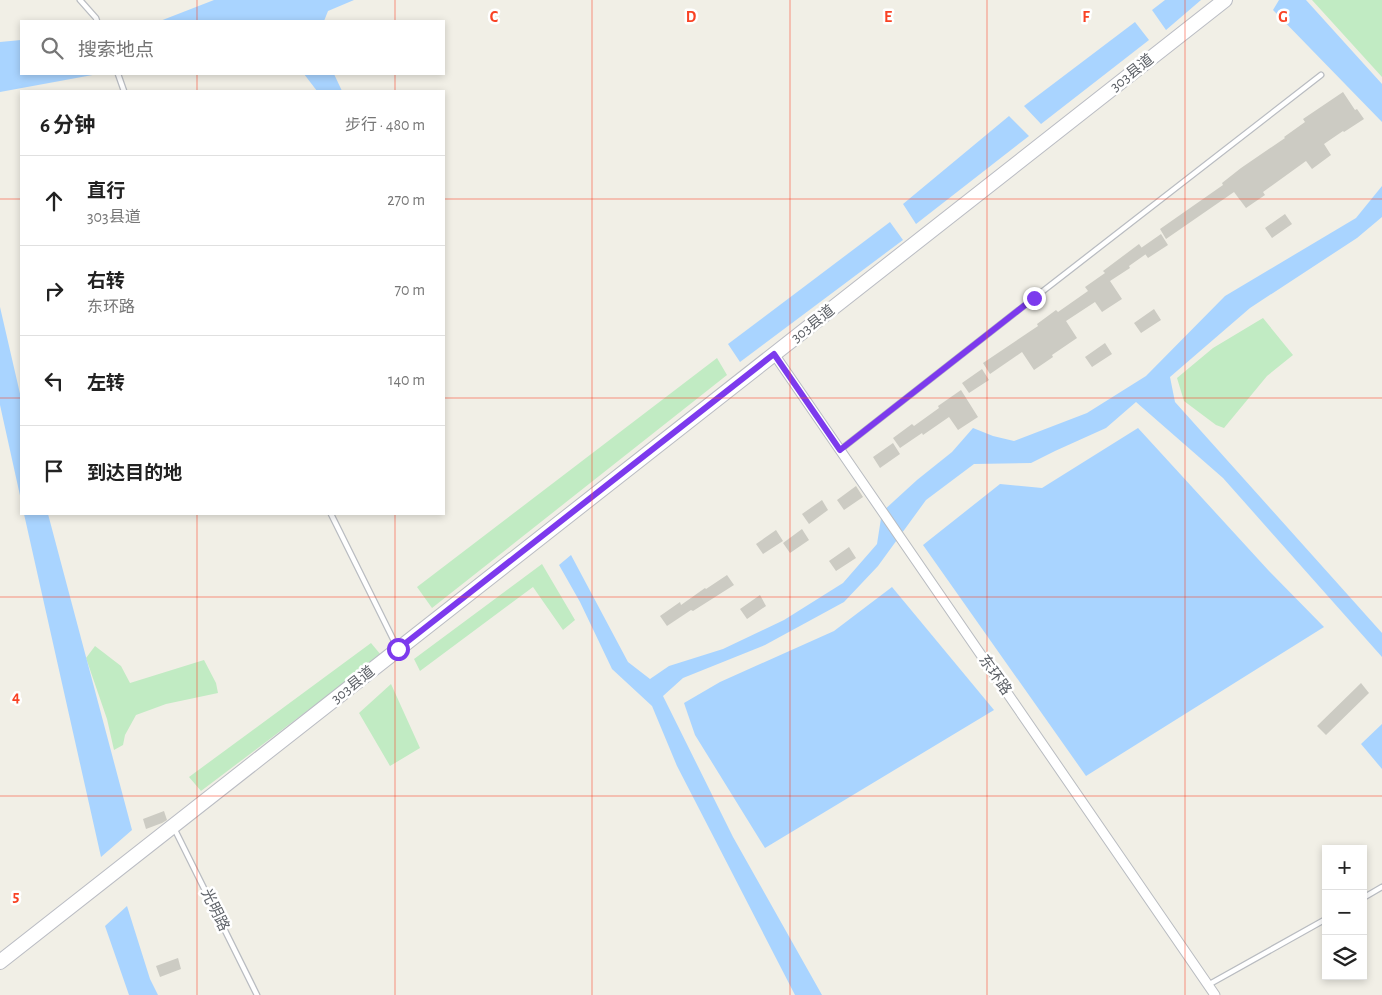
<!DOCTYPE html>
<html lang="zh">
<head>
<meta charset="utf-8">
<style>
  body { margin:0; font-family:"Alegreya Sans","Noto Sans SC",sans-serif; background:#f6f6f6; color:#222 }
  .controls { position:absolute; right:15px; bottom:15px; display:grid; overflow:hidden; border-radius:0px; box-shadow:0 2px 8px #0003 }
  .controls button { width:45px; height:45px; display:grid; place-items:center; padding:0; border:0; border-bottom:1px solid #e0e0e0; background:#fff; color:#222; font:25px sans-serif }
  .stop { position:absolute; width:15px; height:15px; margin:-11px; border:4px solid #7c3aed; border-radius:50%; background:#fff }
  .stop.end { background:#7c3aed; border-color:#fff; box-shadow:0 1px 5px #0008 }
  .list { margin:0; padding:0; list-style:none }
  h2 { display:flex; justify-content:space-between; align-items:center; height:65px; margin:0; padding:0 20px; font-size:21px }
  h2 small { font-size:16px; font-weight:400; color:#767676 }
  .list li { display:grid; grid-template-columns:32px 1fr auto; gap:15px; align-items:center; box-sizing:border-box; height:90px; padding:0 20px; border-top:1px solid #e0e0e0 }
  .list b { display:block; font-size:19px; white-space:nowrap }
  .list p { margin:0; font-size:16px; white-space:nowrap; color:#767676 }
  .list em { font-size:16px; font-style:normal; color:#767676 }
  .icon { flex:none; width:28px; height:28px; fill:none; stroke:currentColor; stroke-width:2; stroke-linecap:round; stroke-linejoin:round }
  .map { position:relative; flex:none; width:1382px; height:995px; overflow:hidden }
  .search { position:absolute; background:#fff; box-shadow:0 2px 8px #0003; left:20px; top:20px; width:425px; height:55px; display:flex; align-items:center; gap:12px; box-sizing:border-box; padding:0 18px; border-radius:0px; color:#767676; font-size:19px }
  .panel { position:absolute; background:#fff; box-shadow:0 2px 8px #0003; left:20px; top:90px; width:425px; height:425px; border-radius:0px }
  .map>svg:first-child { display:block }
  .green { fill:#c1ebc3 }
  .water { fill:#a9d4ff }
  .building { fill:#cccbc3 }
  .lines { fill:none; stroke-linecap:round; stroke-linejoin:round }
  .service-casing { stroke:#b9bcc1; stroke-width:7 }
  .minor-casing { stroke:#b9bcc1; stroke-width:11 }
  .secondary-casing { stroke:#babcc3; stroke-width:16 }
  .service { stroke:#fff; stroke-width:4.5 }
  .minor { stroke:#fff; stroke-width:9 }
  .secondary { stroke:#fff; stroke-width:14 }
  .route { stroke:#7c3aed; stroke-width:6 }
  .grid { fill:none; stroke:#f94224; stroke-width:1; stroke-opacity:0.55 }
  .labels { text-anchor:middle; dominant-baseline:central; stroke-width:5; stroke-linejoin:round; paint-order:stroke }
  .street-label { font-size:15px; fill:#5e6268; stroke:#fff }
  .grid-label { font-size:16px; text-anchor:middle; font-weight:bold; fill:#f94224; stroke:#fff; stroke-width:5; stroke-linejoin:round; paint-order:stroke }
</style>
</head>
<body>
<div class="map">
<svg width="1382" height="995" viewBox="0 0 1382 995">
  <rect width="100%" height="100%" fill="#f1efe6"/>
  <!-- green -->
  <path class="green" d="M1312,0H1382V77Z
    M1263,318L1293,355L1267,376L1224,428L1216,425L1184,401L1177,378L1213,348Z
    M717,358L727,375L432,608L417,587Z
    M542,564L575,620L563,630L533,587L420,671L414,659Z
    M371,643L381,655L201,791L189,777Z
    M95,646L121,666L130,683L204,660L216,683L218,693L166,704L136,715L125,735L123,745L114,750L107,719L86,658Z
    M391,684L420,748L390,766L359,713Z"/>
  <!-- water -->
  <path class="water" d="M214,0H354L328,11L324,21H160Z
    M1165,0H1201L1166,30L1152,10Z
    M1279,0H1306L1382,84V122L1273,10Z
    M1135,22L1149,40L1041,124L1024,106Z
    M21,40V74H98L0,92V42Z
    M304,74H334L342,91H317Z
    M1009,116L1029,136L916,224L903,204Z
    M1382,186V217L1357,238L1250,308L1170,377L1175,402L1382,633V657L1223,478L1136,402L1106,428L1055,451L1031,463L974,464L926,500L878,566L844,602L765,645L683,678L663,696L733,837L822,995H795L677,766L652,706L612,669L580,602L559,565L571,555L628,662L650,679L669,666L723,649L784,620L843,583L877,544L882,512L917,480L952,452L973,428L993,436L1014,441L1087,413L1146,376L1225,296L1356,218Z
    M890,222L903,240L740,362L728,344Z
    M0,307L21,398V500L0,405Z
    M1138,428L1269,571L1324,627L1086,776L923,545L1000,484L1042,488Z
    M24,514H48L132,830L101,857Z
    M892,587L994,710L765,848L695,735L684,703L720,682L834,631Z
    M1382,724V769L1361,744Z
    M127,906L150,979L158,995H129L105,926Z"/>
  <!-- building -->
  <path class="building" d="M1343,92L1355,110L1357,109L1364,119L1344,132L1343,131L1324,144L1331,155L1312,169L1306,161L1263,192L1265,195L1246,208L1234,192L1166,239L1160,229L1223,185L1222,183L1241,168L1285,138L1284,137L1305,122L1303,119Z
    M1285,214L1292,224L1272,238L1265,228Z
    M1161,234L1168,245L1148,258L1141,248Z
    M1139,244L1146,254L1129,266L1130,268L1110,281L1122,299L1102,312L1095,302L1066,321L1077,338L1052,355L1053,357L1034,370L1022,352L990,374L983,363L1038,326L1037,324L1056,310L1058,312L1088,291L1085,287L1105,273L1103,271Z
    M1154,309L1161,320L1141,333L1134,323Z
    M1105,343L1112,354L1092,367L1085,357Z
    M982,369L989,380L969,393L962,383Z
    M961,390L978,417L958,430L949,417L923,435L922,433L900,448L893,438L912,424L914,426L939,408L938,406Z
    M893,443L900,454L880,468L873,457Z
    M856,486L863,497L844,510L837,500Z
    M822,500L828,510L809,524L802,514Z
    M802,529L809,540L790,553L783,543Z
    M776,530L783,541L763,554L756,544Z
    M849,547L856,558L836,571L829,561Z
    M727,575L734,585L693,611L691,610L667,626L660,616L680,602L681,605L705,588L706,589Z
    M760,595L766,606L747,619L740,609Z
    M1361,683L1369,693L1326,735L1317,726Z
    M164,811L167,820L162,823L146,829L143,819Z
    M178,958L181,969L160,977L156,966Z"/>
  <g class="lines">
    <defs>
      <path id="service" d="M80,0L96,18L97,21
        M118,74L124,91
        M840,450L1034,298L1321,75
        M331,514L397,647
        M174,828L257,995
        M1363,898L1382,887
        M1208,985L1326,919"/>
      <path id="minor" d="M774,354L1215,995"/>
      <path id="secondary" d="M0,962L1225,0"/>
    </defs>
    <!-- service casing -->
    <use href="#service" class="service-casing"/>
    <!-- minor casing -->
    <use href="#minor" class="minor-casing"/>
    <!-- secondary casing -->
    <use href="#secondary" class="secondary-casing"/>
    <!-- service -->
    <use href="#service" class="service"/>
    <!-- minor -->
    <use href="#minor" class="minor"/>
    <!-- secondary -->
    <use href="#secondary" class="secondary"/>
  </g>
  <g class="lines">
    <!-- route -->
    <path class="route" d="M398,649L774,354L840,450L1034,298"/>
  </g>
  <!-- grid -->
  <path class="grid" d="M197,0V21M395,0V21M592,0V995M790,0V995M987,0V995M1185,0V995M197,74V91M395,74V91M0,199H21M444,199H1382M0,398H21M444,398H1382M197,514V995M395,514V995M0,597H1382M0,796H1382"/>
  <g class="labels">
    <!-- street labels -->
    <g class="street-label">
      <text transform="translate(1132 73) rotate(-38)">303县道</text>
      <text transform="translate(813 324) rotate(-38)">303县道</text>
      <text transform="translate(995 675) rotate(55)">东环路</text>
      <text transform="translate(353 685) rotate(-38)">303县道</text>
      <text transform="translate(215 910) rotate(64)">光明路</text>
    </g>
  </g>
  <g class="grid-label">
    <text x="494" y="22">C</text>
    <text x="691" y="22">D</text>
    <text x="888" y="22">E</text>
    <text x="1086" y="22">F</text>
    <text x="1283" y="22">G</text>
    <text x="16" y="702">4</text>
    <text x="16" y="901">5</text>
  </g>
</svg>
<div class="controls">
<button>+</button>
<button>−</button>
<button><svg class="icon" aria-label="layers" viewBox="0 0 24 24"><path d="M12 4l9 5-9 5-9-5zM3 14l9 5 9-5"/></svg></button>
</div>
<div class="stop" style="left:398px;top:649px"></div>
<div class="stop end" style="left:1034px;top:298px"></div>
<div class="search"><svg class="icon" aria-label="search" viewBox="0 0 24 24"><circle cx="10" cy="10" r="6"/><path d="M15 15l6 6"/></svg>搜索地点</div>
<section class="panel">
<h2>6 分钟<small>步行 · 480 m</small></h2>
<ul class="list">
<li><svg class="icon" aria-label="ahead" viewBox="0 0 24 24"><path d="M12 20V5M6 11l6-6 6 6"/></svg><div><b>直行</b><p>303县道</p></div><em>270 m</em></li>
<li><svg class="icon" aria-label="right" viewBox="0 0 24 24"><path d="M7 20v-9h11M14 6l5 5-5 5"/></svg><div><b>右转</b><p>东环路</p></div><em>70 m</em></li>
<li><svg class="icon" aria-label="left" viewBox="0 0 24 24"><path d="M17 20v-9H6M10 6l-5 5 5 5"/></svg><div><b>左转</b></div><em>140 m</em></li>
<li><svg class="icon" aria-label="arrive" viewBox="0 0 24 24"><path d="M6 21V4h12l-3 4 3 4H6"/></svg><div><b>到达目的地</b></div></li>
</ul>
</section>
</div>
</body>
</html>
